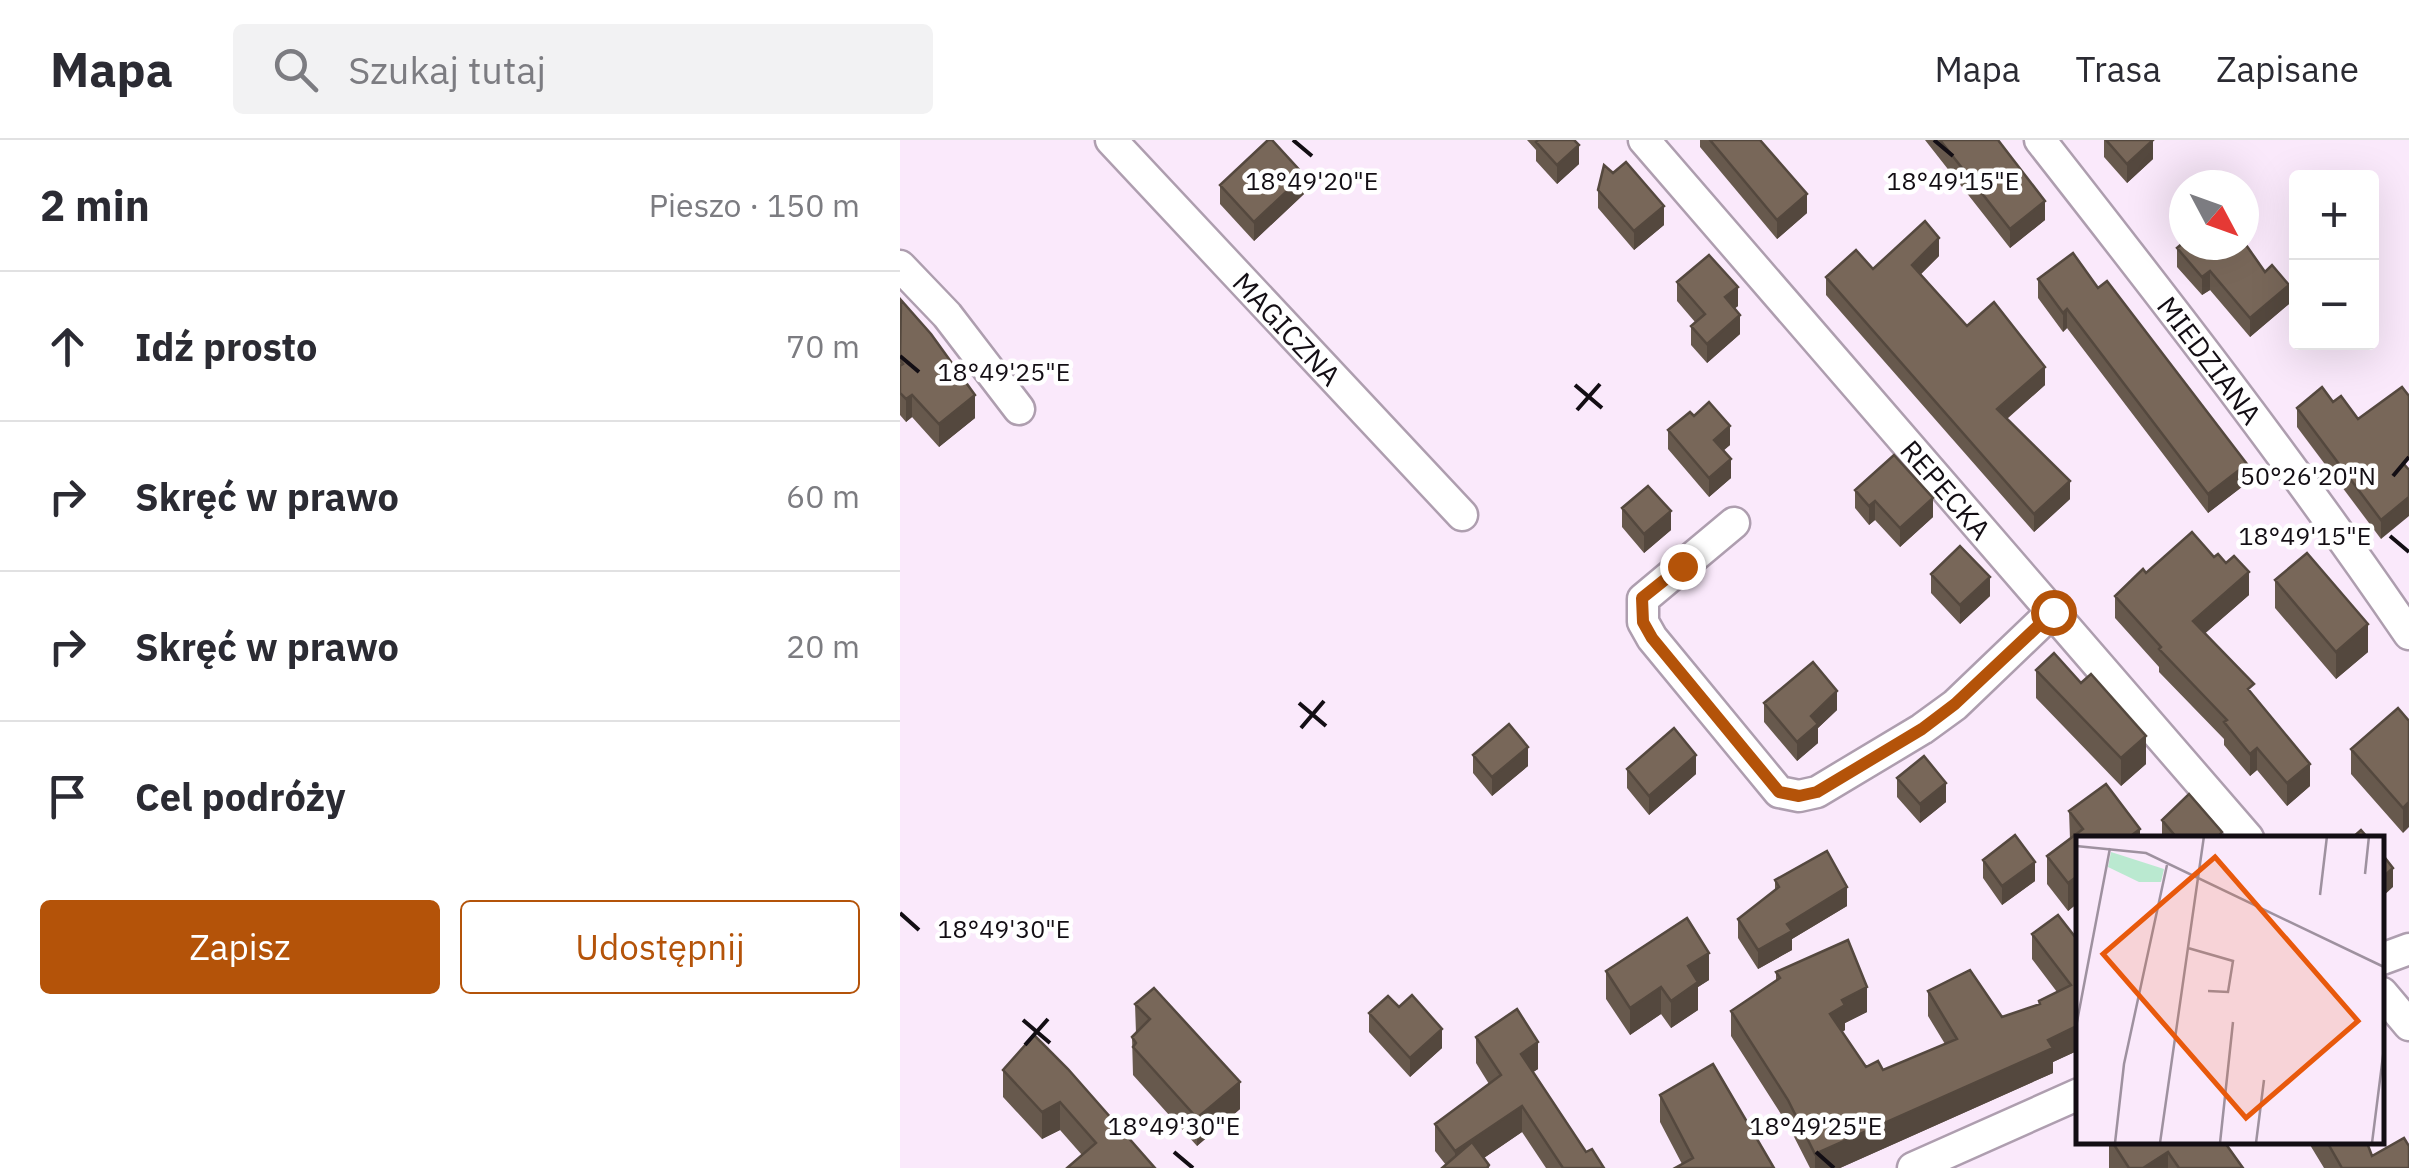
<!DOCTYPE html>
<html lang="pl">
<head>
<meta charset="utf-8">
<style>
  body { margin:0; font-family:"IBM Plex Sans",sans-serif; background:#f2f2f3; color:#2b2b33 }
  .controls { position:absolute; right:30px; top:30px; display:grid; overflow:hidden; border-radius:10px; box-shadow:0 10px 40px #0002 }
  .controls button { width:90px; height:90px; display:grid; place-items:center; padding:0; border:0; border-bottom:2px solid #e1e1e2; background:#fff; color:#2b2b33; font:50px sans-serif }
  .compass { position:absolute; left:1269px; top:30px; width:90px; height:90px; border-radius:50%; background:#fff; box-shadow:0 10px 40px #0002; rotate:131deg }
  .stop { position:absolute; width:30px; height:30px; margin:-22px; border:8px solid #b45309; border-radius:50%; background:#fff }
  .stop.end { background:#b45309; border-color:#fff; box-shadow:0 2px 10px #0008 }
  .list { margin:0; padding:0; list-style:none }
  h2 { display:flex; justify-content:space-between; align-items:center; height:130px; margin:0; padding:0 40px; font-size:42px }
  h2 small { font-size:32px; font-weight:400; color:#7c7c81 }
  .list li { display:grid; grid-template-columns:65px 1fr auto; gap:30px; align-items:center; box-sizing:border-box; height:150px; padding:0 40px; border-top:2px solid #e1e1e2 }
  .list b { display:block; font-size:38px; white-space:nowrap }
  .list em { font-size:32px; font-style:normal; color:#7c7c81 }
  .actions { display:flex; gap:20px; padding:30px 40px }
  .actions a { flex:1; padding:22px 0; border:2px solid #b45309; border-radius:10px; text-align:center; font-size:35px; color:#b45309 }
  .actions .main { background:#b45309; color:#fff }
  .icon { flex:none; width:55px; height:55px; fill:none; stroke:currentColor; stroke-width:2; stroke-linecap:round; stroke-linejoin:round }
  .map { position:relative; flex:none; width:1509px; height:1028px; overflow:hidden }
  header { display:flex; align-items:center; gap:60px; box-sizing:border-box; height:140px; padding:0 50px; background:#fff; border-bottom:2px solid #e1e1e2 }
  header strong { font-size:48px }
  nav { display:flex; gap:55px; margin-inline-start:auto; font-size:35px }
  .search { width:700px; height:90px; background:#f2f2f3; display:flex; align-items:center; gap:25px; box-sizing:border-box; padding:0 35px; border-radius:10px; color:#7c7c81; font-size:38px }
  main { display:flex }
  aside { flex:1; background:#fff }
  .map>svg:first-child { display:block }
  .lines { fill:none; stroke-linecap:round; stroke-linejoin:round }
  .minor-casing { stroke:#ae9eaf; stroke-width:35 }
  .minor { stroke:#fff; stroke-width:30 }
  .wall { fill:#67594d }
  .shaded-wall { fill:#54483e }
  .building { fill:#786759; stroke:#54483e; stroke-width:2.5 }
  .route { stroke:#b45309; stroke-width:12 }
  .ticks { fill:none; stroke:#130e14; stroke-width:4 }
  .labels { text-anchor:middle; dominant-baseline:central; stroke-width:9; stroke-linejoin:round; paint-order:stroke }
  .street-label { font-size:28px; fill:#130e14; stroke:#fff }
  .inset-road { fill:none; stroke:#9e919f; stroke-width:2.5 }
  .view { fill:#e8590c; fill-opacity:0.15; stroke:#e8590c; stroke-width:5 }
  .inset-edge { fill:none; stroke:#130e14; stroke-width:5 }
  .ticks-label { font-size:25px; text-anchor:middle; fill:#130e14; stroke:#fff; stroke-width:9; stroke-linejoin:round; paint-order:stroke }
</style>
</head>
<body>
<header>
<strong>Mapa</strong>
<div class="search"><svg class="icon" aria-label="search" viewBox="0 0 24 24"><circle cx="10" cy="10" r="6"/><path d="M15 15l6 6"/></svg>Szukaj tutaj</div>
<nav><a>Mapa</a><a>Trasa</a><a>Zapisane</a></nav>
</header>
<main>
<aside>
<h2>2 min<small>Pieszo · 150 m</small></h2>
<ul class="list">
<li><svg class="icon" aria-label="ahead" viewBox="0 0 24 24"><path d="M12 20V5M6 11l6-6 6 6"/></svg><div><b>Idź prosto</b></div><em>70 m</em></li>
<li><svg class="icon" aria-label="right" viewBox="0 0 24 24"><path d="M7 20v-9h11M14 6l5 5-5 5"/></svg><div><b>Skręć w prawo</b></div><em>60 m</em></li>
<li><svg class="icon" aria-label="right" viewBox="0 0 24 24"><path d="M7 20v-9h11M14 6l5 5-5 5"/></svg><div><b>Skręć w prawo</b></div><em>20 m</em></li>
<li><svg class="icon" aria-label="arrive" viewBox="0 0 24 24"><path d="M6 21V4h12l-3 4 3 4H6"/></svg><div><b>Cel podróży</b></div></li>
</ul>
<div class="actions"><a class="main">Zapisz</a><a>Udostępnij</a></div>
</aside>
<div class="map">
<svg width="1509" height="1028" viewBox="0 0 1509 1028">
  <rect width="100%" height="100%" fill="#fae9fb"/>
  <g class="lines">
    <defs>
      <g id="minor">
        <path id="s1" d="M211,0L562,375"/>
        <path id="s2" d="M744,0L1348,698"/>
        <path id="s3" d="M1140,0C1267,162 1393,324 1509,494"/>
        <path d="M0,126L47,175L119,269"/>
        <path d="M834,383L743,459V482L752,498L879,652L899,656L917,652L1022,589L1055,565L1153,471"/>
        <path d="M1482,819L1509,809"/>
        <path d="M1482,853L1509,885"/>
        <path d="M1013,1028L1179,954"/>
      </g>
    </defs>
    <!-- minor casing -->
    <use href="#minor" class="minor-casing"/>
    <!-- minor -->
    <use href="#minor" class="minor"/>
  </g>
  <!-- wall -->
  <path class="wall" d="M627,0H674L679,24L657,44L636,21V10Z
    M800,0H860L907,73L877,99L800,7Z
    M1025,0H1098L1145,80L1110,108Z
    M1204,0H1253V19L1227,43L1204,17Z
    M713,33L764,85L734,110L698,68V50Z
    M320,45L404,54L354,101L320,64Z
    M1277,108L1389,164L1350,197L1310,150L1302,155L1277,127Z
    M1039,116L1021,134L1067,186L1145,245L1107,279L1170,359L1134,392L926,155V137Z
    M1138,139L1198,148L1347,343L1308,373L1167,188L1163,192L1138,158Z
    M777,142L838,166L835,168L840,194L807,223L791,205V186L795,182L777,161Z
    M0,161L75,278L39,307L12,277L6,282L0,275Z
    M1502,247L1481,399L1397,287V268L1433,262L1458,279Z
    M768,290L830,305L823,310L831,338L809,357L768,309Z
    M955,350L1033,377L1000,407L975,380L969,385L955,368Z
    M722,368L771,390L744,413L722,387Z
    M1246,433L1349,455L1305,493L1354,556L1410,646L1387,666L1357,630L1350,636L1324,605V599L1259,532V527L1215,478V456Z
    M1031,434L1090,456L1060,484L1031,453Z
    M1375,440L1468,512L1436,539L1375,468Z
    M1136,530L1246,624L1221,646L1136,558Z
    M864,563L937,570L918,588V603L897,621L864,582Z
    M1509,581L1503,693L1451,634V609Z
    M573,615L628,626L592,656L573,633Z
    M727,629L796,634L749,675L727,648Z
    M997,638L1046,662L1020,683L997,657Z
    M1169,671L1240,698H1179V762L1168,771L1147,744V716L1170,699Z
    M1262,680L1322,698H1262Z
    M1083,720L1135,741L1102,765L1083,738Z
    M875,740L947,766L892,799V810L858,829L838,798V779L875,750Z
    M1132,794L1179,802V910L1153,922V933L940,1028H910L888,985L831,896V871L876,840V832L967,872L945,883V890L942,892L966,927L983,930L1045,904L1028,876V851L1102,877L1139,864V861L1157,852L1132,819Z
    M706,831L809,840L798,847V870L771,888L761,874L730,895L706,859Z
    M235,864L340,969L297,1006L233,935L232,897L236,893Z
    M469,873L542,908L510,937L469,892Z
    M134,895L255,1028L182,1015L160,990L142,999L103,957V930Z
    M576,897L638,929L633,932L686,1012L704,1028H646L622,992L584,1018L589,1028L546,1025L535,1011V984L589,944L576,923Z
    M760,955L874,1028L782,1024L760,982Z
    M1209,1000H1330L1325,1004L1343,1028H1209Z
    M1407,1000H1466L1472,1016L1509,1028H1424Z"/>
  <!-- shaded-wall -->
  <path class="shaded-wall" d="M1253,0V19L1227,43V24Z
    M679,5V24L657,44V25Z
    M404,35V54L354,101V82Z
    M907,54V73L877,99V80Z
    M1145,61V80L1110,108V89Z
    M764,66V85L734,110V91Z
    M1039,98V116L1012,143V125Z
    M1310,131V150L1302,155V137Z
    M1389,145V164L1350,197V178Z
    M838,147V166L825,176V157Z
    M1167,169V188L1163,192V173Z
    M840,175V194L807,223V204Z
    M1145,227V245L1097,287V269Z
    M12,255V277L6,282V259Z
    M75,255V278L39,307V284Z
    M830,286V305L814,319V300Z
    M831,319V338L809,357V338Z
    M1347,324V343L1308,373V354Z
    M1170,341V359L1134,392V374Z
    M1509,357V376L1481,399V380Z
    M1033,358V377L1000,407V388Z
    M975,361V380L969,385V366Z
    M771,371V390L744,413V394Z
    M1349,432V455L1293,504V481Z
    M1090,437V456L1060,484V465Z
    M1468,484V512L1436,539V512Z
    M937,551V570L918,588V603L897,621V602L911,576Z
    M1246,596V624L1221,646V618Z
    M628,607V626L592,656V637Z
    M1357,608V630L1350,636V614Z
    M796,615V634L749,675V656Z
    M1410,624V646L1387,666V643Z
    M1046,643V662L1020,683V664Z
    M1509,662V687L1503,693V668Z
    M1240,689V698H1228Z
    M1135,722V741L1102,765V746Z
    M1493,728V747L1482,757V738Z
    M1179,735V762L1168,771V743Z
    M947,747V766L892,799V810L858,829V810L887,784Z
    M809,813V840L798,847V870L771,888V861L788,826Z
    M761,847V874L730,895V868Z
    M967,847V872L945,883V890L930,899V874L942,860Z
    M1179,885V910L1153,922V933L940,1028H915V1014Z
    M542,889V908L510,937V918Z
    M638,902V929L621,940V914Z
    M340,942V969L297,1006V978Z
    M160,962V990L142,999V972Z
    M622,966V992L569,1028H555V1011Z
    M1268,1012V1028H1243Z"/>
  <!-- building -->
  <path class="building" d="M368,0H372L404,35L354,82L320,45Z
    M638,0H674L679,5L657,25L636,2Z
    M810,0H860L907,54L877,80Z
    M1040,0H1098L1145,61L1110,89Z
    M1206,0H1253L1227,24Z
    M726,22L764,66L734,91L698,50L704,25L713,33Z
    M1025,81L1039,98L1012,125L1067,186L1094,162L1145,227L1097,269L1170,341L1134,374L926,137L956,110L973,129Z
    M1284,102V105H1344V102L1365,132L1372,125L1389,145L1350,178L1310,131L1302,137L1277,108Z
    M1173,113L1198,148L1207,141L1347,324L1308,354L1167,169L1163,173L1138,139Z
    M809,115L838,147L825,157L840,175L807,204L791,186L805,174L777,142Z
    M1,160L31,194L75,255L39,284L12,255L6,259L0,253V226L3,224L0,220Z
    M1422,247L1433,262L1441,256L1458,279L1502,247L1509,256V317L1503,323L1509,330V357L1481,380L1397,268Z
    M809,262L830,286L814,300L831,319L809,338L768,290L790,272L794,276Z
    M994,315L1033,358L1000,388L975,361L969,366L955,350Z
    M748,346L771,371L744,394L722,368Z
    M1292,392L1314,417L1318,414L1326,423L1334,416L1349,432L1293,481L1354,544L1348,549L1410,624L1387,643L1357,608L1350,614L1324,582L1327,580L1259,509L1261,507L1215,456L1243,429L1246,433Z
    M1060,406L1090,437L1060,465L1031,434Z
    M1407,413L1468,484L1436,512L1375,440Z
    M1154,513L1181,543L1191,534L1246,596L1221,618L1136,530Z
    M913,522L937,551L911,576L918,584L897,602L864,563Z
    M1498,568L1509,581V662L1503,668L1451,609Z
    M609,584L628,607L592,637L573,615Z
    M774,588L796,615L749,656L727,629Z
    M1024,616L1046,643L1020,664L997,638Z
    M1206,644L1240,689L1228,698H1179V735L1168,743L1147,716L1183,689L1169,671Z
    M1289,654L1322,692L1317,698H1277L1262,680Z
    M1461,690L1468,698H1452Z
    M1115,695L1135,722L1102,746L1083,720Z
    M927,711L947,747L887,784L892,791L858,810L838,779L879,747L875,740Z
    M1482,714L1493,728L1482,738Z
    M1158,775L1179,802V885L1148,900L1153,908L915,1014L888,960L831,871L880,838L876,832L948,800L967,847L942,860L945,865L930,874L966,927L978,921L983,930L1057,899L1028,851L1070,830L1102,877L1140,864L1139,861L1171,845L1132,794Z
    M787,778L809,813L788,826L798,842L771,861L761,847L730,868L706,831Z
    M254,848L340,942L297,978L233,907L236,903L232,897L250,879L235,864Z
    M512,855L542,889L510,918L469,873L488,856L499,867Z
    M617,869L638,902L621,914L686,1012L692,1009L704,1028H663L622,966L555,1011L535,984L601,935L576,897Z
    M134,895L168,929L255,1028H167L196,1003L160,962L142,972L103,930Z
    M813,924L874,1028H775L793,1018L760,955Z
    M1504,998L1509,1006V1028H1442L1426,1000H1466L1472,1016Z
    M1211,1000H1323L1343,1028H1279L1268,1012L1243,1028H1229Z
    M572,1002L589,1025L587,1028H542Z"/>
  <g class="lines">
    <!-- route -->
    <path class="route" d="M782,426L742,458L743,482L752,498L879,652L899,656L917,652L1022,589L1055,564L1153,472"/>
  </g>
  <!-- ticks -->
  <path class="ticks" d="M393,0L412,16M1034,0L1053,16M0,216L19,232M675,245L702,268M677,270L700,244M1493,336L1509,317M1490,396L1509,412M399,563L426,586M401,588L424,561M0,773L19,790M123,880L150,903M125,905L148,879M274,1012L293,1028M916,1012L934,1028"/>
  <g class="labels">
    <!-- street labels -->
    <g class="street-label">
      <text stroke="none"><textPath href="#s1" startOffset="258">MAGICZNA</textPath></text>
      <text stroke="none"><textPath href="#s3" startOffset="278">MIEDZIANA</textPath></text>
      <text stroke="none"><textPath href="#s2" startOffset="462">REPECKA</textPath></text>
    </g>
  </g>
  <!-- overview -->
  <g transform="translate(1176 696)">
    <rect width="308" height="308" fill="#fae9fb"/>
    <path d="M35,16L88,33L85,46H63L32,31Z" fill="#bae9d0"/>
    <path class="inset-road" d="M0,10L70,17L308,131M289,38L293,0M244,59L251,0M112,112L157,125L152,156L132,155M0,191L34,12M39,307L48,228L91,29M84,307L128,0M144,307L157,186M180,307L188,244M296,307L308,212"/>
    <path class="view" d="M139,21L282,185L170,282L27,118Z"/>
    <rect width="308" height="308" class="inset-edge"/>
  </g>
  <g class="ticks-label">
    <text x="412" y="50">18°49'20"E</text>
    <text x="1053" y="50">18°49'15"E</text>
    <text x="104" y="241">18°49'25"E</text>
    <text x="1408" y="345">50°26'20"N</text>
    <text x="1405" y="405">18°49'15"E</text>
    <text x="104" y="798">18°49'30"E</text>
    <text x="274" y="995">18°49'30"E</text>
    <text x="916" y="995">18°49'25"E</text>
  </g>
</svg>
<div class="controls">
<button>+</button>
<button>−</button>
</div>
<svg class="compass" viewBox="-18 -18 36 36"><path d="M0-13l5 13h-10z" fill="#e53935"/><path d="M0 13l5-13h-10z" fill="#7c7c81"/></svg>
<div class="stop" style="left:1153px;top:472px"></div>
<div class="stop end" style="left:782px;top:426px"></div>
</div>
</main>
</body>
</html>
